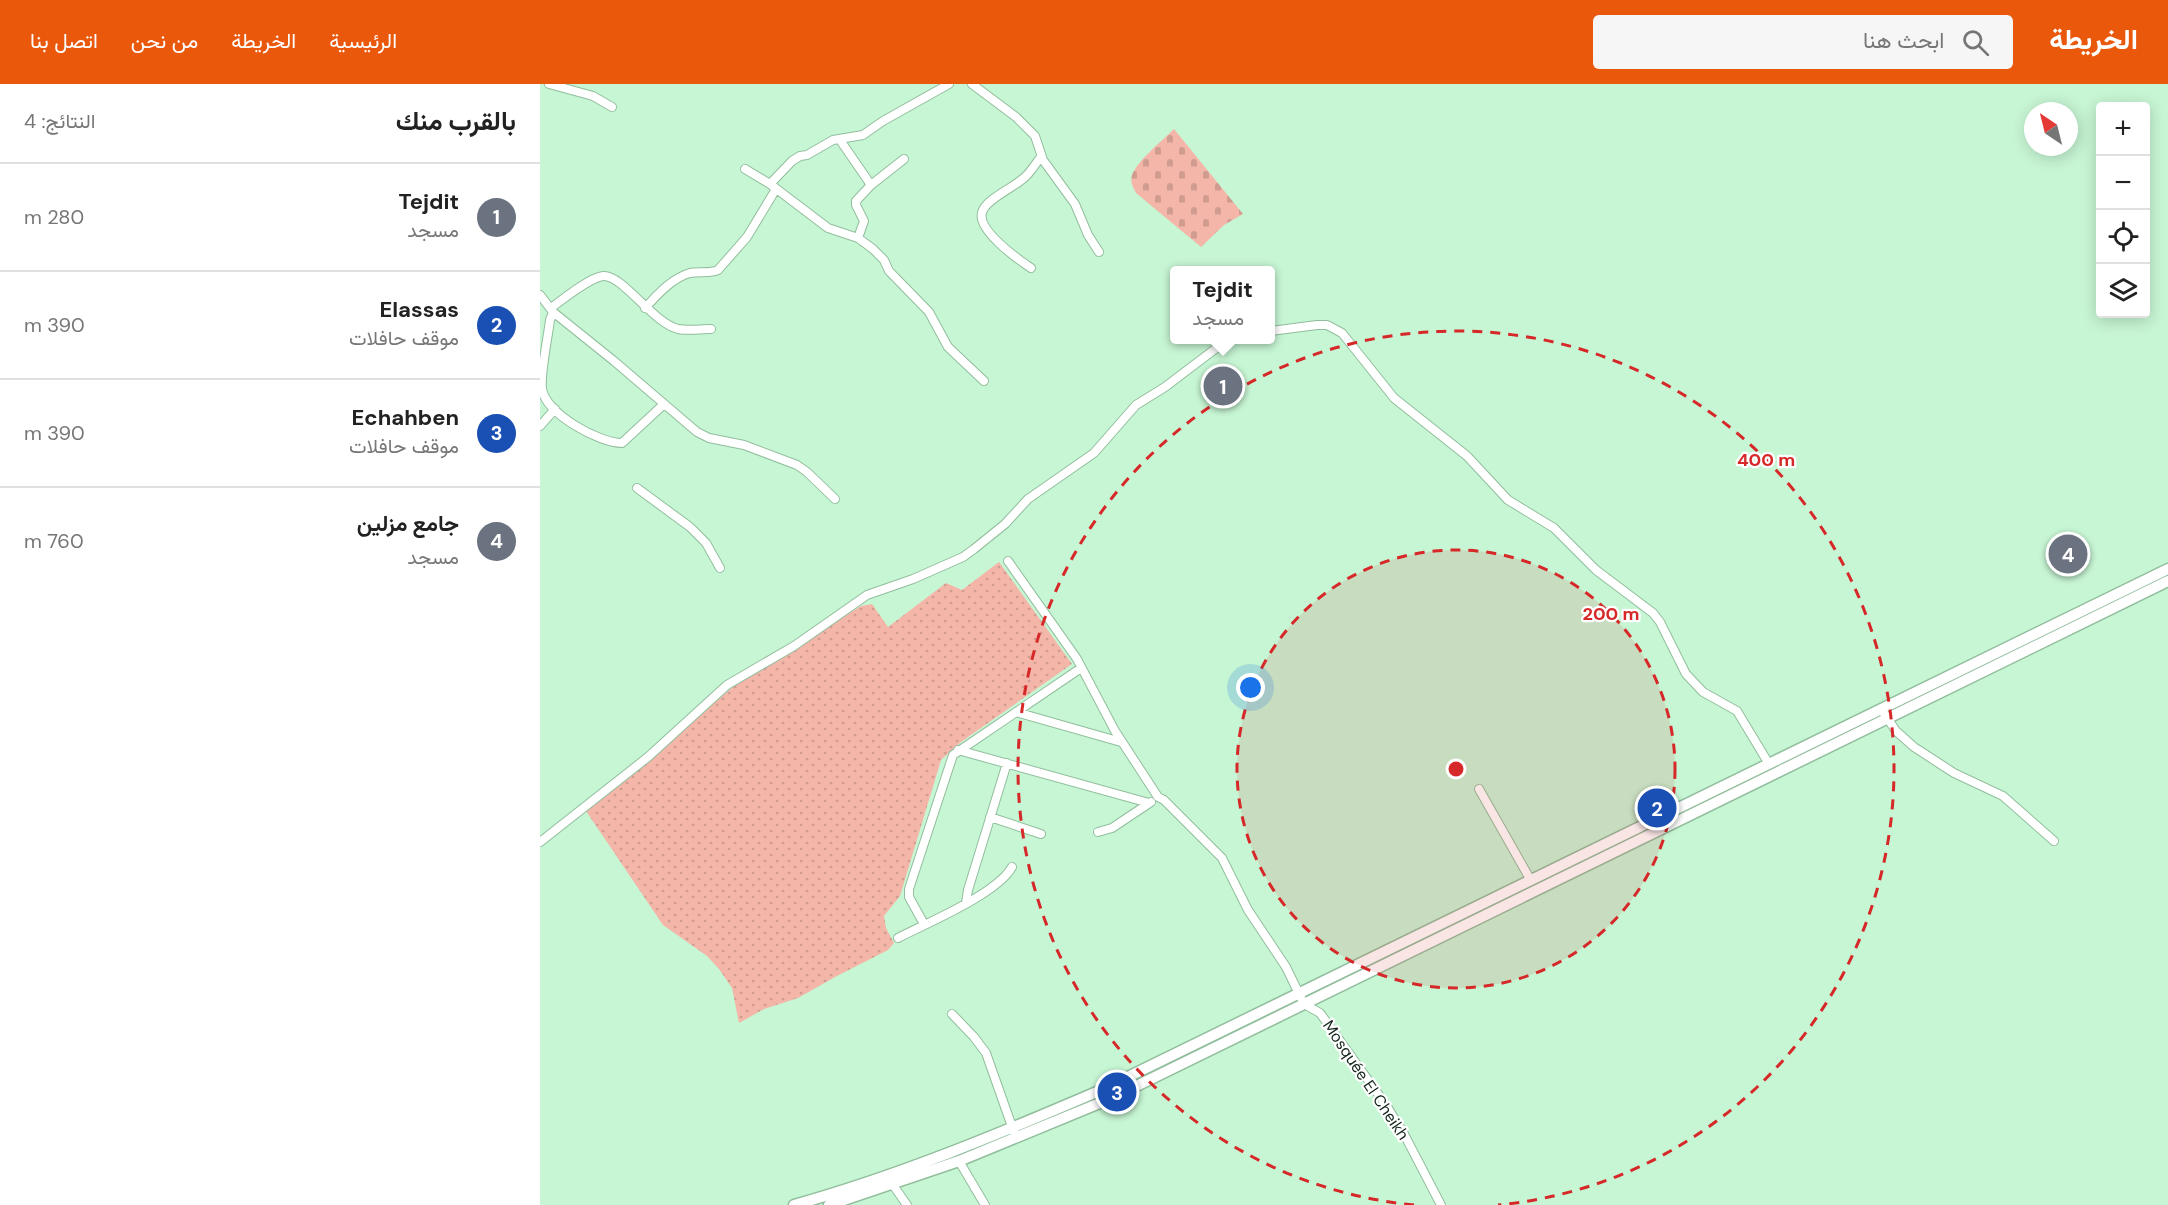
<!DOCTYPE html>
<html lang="ar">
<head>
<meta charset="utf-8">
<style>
  body { margin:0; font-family:"DM Sans",Vazirmatn,sans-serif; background:#f6f6f6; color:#222; direction:rtl }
  .controls { position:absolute; right:18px; top:18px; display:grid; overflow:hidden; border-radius:6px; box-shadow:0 3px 15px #0003 }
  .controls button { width:54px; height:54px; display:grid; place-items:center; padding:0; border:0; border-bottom:2px solid #e0e0e0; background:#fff; color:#222; font:30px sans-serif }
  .compass { position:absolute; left:1484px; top:18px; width:54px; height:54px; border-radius:50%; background:#fff; box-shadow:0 3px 15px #0003; rotate:325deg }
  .you { position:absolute; left:711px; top:604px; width:21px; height:21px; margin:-15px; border:4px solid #fff; border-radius:50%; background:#1a73e8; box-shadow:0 0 0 9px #1a73e833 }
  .badge { display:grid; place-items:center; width:39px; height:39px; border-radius:50%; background:#ea580c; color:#fff; font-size:20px; font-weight:700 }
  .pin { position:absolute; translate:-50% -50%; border:3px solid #fff; box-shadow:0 2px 6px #0006 }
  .popup { position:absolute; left:630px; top:182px; width:105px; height:78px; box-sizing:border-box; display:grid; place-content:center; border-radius:6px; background:#fff; filter:drop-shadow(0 2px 4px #0005); font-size:20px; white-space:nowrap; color:#767676 }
  .popup b { font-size:22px; color:#222 }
  .popup::after { content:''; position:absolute; left:50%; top:100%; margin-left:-12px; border:12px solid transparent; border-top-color:#fff }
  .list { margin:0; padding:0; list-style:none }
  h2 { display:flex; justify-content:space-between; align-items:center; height:78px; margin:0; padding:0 24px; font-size:26px }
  h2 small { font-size:20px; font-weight:400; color:#767676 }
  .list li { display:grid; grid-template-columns:39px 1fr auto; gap:18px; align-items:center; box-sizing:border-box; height:108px; padding:0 24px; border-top:2px solid #e0e0e0 }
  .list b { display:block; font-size:22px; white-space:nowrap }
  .list p { margin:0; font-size:20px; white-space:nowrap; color:#767676 }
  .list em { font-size:20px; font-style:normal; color:#767676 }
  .icon { flex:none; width:33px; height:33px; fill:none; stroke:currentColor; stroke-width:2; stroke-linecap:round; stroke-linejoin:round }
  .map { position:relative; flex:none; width:1628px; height:1121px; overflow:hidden; direction:ltr }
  header { display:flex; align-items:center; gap:36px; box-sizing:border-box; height:84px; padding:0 30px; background:#ea580c; color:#fff }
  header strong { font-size:28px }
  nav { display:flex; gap:33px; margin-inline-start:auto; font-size:21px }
  .search { width:420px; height:54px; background:#f6f6f6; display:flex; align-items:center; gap:15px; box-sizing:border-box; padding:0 21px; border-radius:6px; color:#767676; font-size:22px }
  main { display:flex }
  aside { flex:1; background:#fff }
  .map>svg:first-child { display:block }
  .grass { fill:url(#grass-dots) }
  .cemetery { fill:url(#cemetery-stones) }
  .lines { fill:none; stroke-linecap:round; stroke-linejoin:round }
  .minor-casing { stroke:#91be9d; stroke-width:10 }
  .secondary-casing { stroke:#91be9d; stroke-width:13 }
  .minor { stroke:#fff; stroke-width:8 }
  .secondary { stroke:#fff; stroke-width:10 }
  .ring { fill:none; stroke:#d62828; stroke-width:3; stroke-dasharray:10 8 }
  .labels { text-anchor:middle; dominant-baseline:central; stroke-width:4.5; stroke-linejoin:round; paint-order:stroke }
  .street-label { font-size:16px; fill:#132519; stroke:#fff }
  .centre { fill:#d62828; stroke:#fff; stroke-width:3 }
  .ring-label { font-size:18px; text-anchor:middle; font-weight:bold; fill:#d62828; stroke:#fff; stroke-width:4.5; stroke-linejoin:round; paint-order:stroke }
</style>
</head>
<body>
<header>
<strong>الخريطة</strong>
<div class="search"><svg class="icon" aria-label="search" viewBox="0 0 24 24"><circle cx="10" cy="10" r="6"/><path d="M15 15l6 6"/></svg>ابحث هنا</div>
<nav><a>الرئيسية</a><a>الخريطة</a><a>من نحن</a><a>اتصل بنا</a></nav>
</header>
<main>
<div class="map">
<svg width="1628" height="1121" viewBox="0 0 1628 1121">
  <defs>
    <pattern id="grass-dots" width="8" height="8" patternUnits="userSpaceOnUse" patternTransform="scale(1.5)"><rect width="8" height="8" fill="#f4b6a8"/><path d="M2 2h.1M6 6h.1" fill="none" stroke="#d09c90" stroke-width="1.8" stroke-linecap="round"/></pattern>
    <pattern id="cemetery-stones" width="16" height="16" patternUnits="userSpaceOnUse" patternTransform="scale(1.5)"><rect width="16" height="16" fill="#f4b6a8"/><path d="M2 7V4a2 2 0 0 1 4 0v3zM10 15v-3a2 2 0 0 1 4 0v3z" fill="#d09c90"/></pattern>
  </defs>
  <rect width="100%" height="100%" fill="#c7f6d4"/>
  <!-- grass -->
  <path class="grass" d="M459,478L532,580L421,658L401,676L360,812L344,832L346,844L354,859L348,866L295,893L258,914L224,925L199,939L192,904L179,885L167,872L123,841L46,727L200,597L321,522L332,520L348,543L406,499L422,506Z"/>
  <!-- cemetery -->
  <path class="cemetery" d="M634,45L703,130L684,141L661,163L596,109C593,103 590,98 592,91C598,76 622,57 634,45Z"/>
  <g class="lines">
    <defs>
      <path id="minor" d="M9,0L53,12L72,23
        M432,0L476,33L495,52L503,76L535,120L548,151L559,168
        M300,56L331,101L316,117V121L324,137L318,154
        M205,85L230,100L288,144L318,154L333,165L344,176L349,187L389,228L408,263L444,297
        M230,100L252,77L260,72L267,71L293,56L323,51L343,37L409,0
        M331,101L364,75
        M491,184C479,176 433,144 443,126C449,113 476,103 487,91C492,86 496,79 501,73
        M0,211L13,228L74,277L157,348L169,354L204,361L257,381L267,388L295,415
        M11,224C23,215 49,194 63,192C82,190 113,239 138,245C148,247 160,245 171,245
        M105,224C118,210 132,194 150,189C159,187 170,190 178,186L207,153L236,105
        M13,228L10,236C8,253 0,290 2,305C6,330 59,359 82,359L123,321
        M731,247L777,241H787L802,249L854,314L927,372L968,416L1014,444L1056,486L1113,529L1120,538L1146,590L1163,608L1197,627L1229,680
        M0,342L15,325
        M97,404L150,443L166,459L180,484
        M468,477L537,575L575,647L618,713L624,716L682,774L708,826L746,883L764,920L780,929L846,1021L864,1050L901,1121
        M1341,625L1356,647L1374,663L1414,689L1463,712L1514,757
        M476,628L581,658
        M418,666L609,719
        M939,705L990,795
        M450,733L501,750
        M558,748L572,744L611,718
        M0,758L108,673L187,601L254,562L327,511L373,495L423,473L434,465L465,440L488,415L554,369L596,321L625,303L687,256
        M426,819L428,806L467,679
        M384,840L369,813V805L413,671L541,584
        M358,854C387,839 457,810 472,783
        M412,930L434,953L446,969L476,1054
        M419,1077L445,1121
        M353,1101L367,1121"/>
      <path id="secondary" d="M254,1121C358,1092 459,1050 559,1007L1628,485
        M289,1121L419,1077L572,1014L1628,497"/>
    </defs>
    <!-- minor casing -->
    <use href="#minor" class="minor-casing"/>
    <!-- secondary casing -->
    <use href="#secondary" class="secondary-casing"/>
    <!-- minor -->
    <use href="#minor" class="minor"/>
    <!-- secondary -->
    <use href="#secondary" class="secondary"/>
  </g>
  <!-- distance rings -->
  <circle cx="916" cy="685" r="219" fill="#d62828" fill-opacity=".12"/>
  <g class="ring">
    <circle cx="916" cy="685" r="219"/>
    <path d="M874 1121A438 438 0 1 1 958 1121"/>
  </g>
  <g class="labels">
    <!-- street labels -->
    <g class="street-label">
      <text transform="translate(826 996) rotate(56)">Mosquée El Cheikh</text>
    </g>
  </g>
  <circle cx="916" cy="685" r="9" class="centre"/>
  <g class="ring-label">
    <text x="1226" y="382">400 m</text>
    <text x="1071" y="536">200 m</text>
  </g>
</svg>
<div class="controls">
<button>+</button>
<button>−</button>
<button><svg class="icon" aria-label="locate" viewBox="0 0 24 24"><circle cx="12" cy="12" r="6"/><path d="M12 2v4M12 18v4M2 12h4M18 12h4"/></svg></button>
<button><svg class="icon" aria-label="layers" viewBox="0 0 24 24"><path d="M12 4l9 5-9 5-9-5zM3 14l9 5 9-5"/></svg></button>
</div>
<svg class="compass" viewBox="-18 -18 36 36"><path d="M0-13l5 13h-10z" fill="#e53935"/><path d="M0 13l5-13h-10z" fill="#767676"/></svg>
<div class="you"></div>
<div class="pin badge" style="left:683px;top:302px;background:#6b7280">1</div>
<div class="popup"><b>Tejdit</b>مسجد</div>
<div class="pin badge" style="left:1117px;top:724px;background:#1a4fb4">2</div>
<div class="pin badge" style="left:577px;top:1008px;background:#1a4fb4">3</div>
<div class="pin badge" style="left:1528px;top:470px;background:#6b7280">4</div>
</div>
<aside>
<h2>بالقرب منك<small>النتائج: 4</small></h2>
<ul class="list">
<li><span class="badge" style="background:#6b7280">1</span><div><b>Tejdit</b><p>مسجد</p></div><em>280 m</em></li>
<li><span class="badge" style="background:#1a4fb4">2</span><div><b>Elassas</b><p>موقف حافلات</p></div><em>390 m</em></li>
<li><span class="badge" style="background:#1a4fb4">3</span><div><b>Echahben</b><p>موقف حافلات</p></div><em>390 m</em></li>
<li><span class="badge" style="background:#6b7280">4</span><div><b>جامع مزلين</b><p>مسجد</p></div><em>760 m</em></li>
</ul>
</aside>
</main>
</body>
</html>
